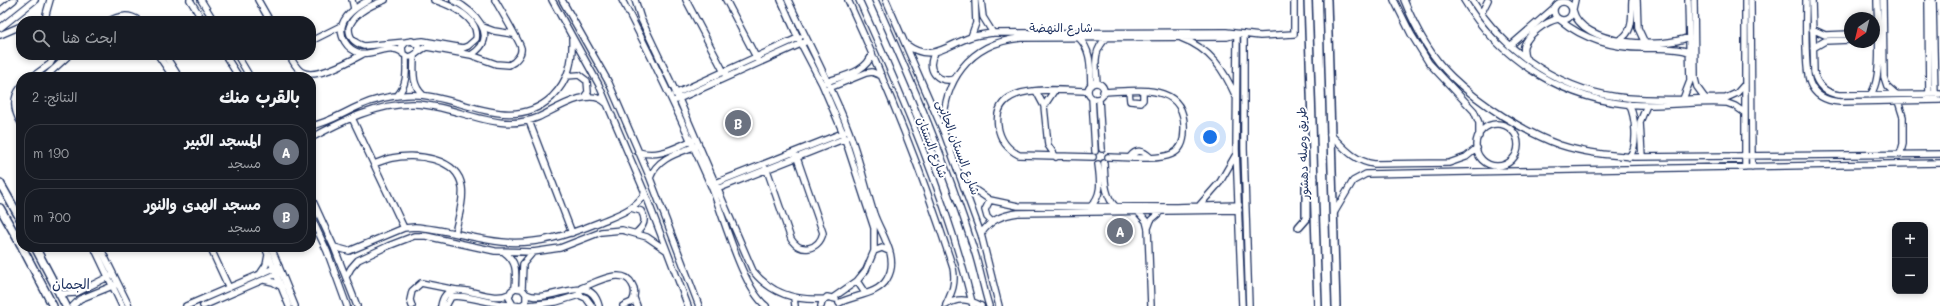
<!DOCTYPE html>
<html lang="ar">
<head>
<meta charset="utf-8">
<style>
  body { margin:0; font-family:Mali,"Playpen Sans Arabic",sans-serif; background:#242831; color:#f1f3f6; direction:rtl }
  .controls { position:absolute; right:12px; bottom:12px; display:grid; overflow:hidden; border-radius:8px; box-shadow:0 2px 6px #0003 }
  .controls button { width:36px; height:36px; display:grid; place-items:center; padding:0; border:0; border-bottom:1px solid #363941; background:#171b24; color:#f1f3f6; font:20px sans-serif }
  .compass { position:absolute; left:1844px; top:12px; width:36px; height:36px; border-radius:50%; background:#171b24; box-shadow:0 2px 6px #0003; rotate:215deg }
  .you { position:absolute; left:1210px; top:137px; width:14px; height:14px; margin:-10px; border:3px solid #fff; border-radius:50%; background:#1a73e8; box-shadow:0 0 0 6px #1a73e833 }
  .badge { display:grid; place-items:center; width:26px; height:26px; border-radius:50%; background:#db2777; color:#fff; font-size:13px; font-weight:700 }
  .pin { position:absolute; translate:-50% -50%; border:2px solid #fff; box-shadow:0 1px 4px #0006 }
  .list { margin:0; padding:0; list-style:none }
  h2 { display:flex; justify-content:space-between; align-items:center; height:52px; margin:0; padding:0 16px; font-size:17px }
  h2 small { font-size:13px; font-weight:400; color:#9ea1a6 }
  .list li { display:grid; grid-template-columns:26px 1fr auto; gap:12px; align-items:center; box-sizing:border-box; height:56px; margin:0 8px 8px; padding:0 8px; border:1px solid #363941; border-radius:16px }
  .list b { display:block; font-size:15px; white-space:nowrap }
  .list p { margin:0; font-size:13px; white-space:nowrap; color:#9ea1a6 }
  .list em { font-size:13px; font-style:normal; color:#9ea1a6 }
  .icon { flex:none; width:22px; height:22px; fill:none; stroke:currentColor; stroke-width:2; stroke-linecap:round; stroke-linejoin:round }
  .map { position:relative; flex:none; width:1940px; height:306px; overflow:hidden; direction:ltr }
  .search { position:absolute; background:#171b24; box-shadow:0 2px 6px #0003; left:16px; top:16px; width:300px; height:44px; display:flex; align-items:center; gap:10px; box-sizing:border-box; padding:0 14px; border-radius:16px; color:#9ea1a6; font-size:15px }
  .panel { position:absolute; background:#171b24; box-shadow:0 2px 6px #0003; left:16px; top:72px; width:300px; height:180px; border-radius:16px; direction:rtl }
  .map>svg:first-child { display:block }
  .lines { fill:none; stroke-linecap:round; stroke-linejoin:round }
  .minor-casing { stroke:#1b2f5e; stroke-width:8 }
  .major-casing { stroke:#1b2f5e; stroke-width:10 }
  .minor { stroke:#fff; stroke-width:5.5 }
  .major { stroke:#fff; stroke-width:7 }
  .labels { text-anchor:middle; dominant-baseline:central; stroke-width:4; stroke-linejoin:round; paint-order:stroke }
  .street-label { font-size:12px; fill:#1b2f5e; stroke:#fff }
  .quarter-label { font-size:14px; fill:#1b2f5e; stroke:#fff }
</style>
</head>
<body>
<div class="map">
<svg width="1940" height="306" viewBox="0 0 1940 306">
  <rect width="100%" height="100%" fill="#fff"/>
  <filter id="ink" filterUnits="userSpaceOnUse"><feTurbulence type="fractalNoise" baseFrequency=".025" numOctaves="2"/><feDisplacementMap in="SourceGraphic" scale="8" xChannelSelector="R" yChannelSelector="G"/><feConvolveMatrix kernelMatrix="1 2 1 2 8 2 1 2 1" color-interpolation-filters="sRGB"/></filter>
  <g filter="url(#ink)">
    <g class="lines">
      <defs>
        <path id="minor" d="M190,0L203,21
          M201,0L214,21
          M258,0L270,21
          M352,0L354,9
          M369,0C354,8 333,22 345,42C348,47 353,51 360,53C373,56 389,43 402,52
          M385,0C371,5 353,13 349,28C349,38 354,43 364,46L406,42
          M552,0L599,85L645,193L688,306
          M562,0L609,83L650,178L699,306
          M622,0C654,61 683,123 711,186C724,217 742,287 766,306
          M635,0L641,19L679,99L753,271C771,294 795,301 824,299
          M686,0L725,74
          M726,0L757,59
          M781,0L798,38L822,84L843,133L874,228V251L866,270L857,281L834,297
          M788,0C808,43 831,85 848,129C859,157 865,186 874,214C881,234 900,258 887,279C878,295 854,295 839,303
          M848,0C888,87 924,177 953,268C956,283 952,292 946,305
          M859,0C904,99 947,200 973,306
          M875,0C912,82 947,164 974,250C980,268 983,287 989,306
          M886,0L944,133L981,234L999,306
          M981,0L983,17L993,33
          M1394,0L1411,34L1429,63L1474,111L1479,123V136
          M1404,0C1415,27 1431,57 1452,77C1480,104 1524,132 1560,145C1584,153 1610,155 1635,157L1940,154
          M1464,0C1500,61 1567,102 1639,105C1668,106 1698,101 1727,103L1735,106L1745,113
          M1472,0C1506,54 1564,93 1628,98C1660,101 1693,99 1726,98L1737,93L1745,84
          M1637,0L1638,28L1645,43
          M1694,0L1695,79L1697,87L1705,98
          M1745,0V167
          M1751,0L1752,167
          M1806,0C1806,18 1804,69 1810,83C1815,96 1827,101 1840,102L1940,100
          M1812,0L1814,72C1817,85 1825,93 1839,95L1940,94
          M1883,0L1884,77L1887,86L1896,94
          M1928,0L1929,98
          M1933,0L1935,98
          M1554 11a9 9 0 1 1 18 0a9 9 0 1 1-18 0Z
          M1573,9L1575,0
          M1573,10C1581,46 1662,49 1689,37
          M0,11L14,0
          M1481,14L1488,0
          M1560,20C1583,39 1613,48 1643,48C1658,49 1675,47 1689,52
          M47,21L46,14L50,0
          M109,21C119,15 130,14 139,21
          M483,27L494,31L513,34
          M0,28L35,0
          M1812,29L1825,35L1850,34
          M1237,34L1236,149L1242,306
          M1244,34V149L1249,306
          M0,35L21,26
          M971,37L976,23L975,0
          M1079,38C1092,51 1090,68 1091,85
          M1181,38C1211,49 1224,70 1236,97
          M1619,40C1635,32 1631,15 1632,0
          M311,41L341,26
          M414,42L423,41L463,48L468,46L476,39C480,18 450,5 434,0
          M907,45C931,63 947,45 971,37C978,35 986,34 993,33L1226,32L1260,36L1294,34V0
          M1510,46L1555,7
          M1813,48L1825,41L1850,40
          M418,52V46L412,41L406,42L402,47L403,54L408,57C416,57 419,49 427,47L471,55C502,36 473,11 453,0
          M935,53C925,68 937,84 954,79
          M158,55L173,77
          M165,55L179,77
          M225,55L239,77
          M237,55L250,77
          M289,55C293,61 296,69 302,72C316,80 350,61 363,54
          M471,55L496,64L509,65L514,62C518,58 522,54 521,48C521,44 499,7 495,0
          M414,56C414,71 411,84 423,95
          M1525,58C1524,54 1523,50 1524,46C1528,34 1547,21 1558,19
          M567,76L579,75L587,81L588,92L585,96
          M32,77L50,64L55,55
          M45,77L67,57
          M826,82C842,76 868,72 872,53
          M1097,83C1096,67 1092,50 1107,38
          M1088 91a8 8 0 1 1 16 0a8 8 0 1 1-16 0Z
          M21,87C12,98 14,111 21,123
          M829,88L866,73L872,72L882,76
          M1036,91L1044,106L1048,145L1056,157
          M1088,91C1060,91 991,80 998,126C1000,139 1007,149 1019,155L1093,157
          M1129,91L1130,101L1141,102L1143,100V91
          M1103,92C1137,91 1187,81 1184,131C1184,141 1181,150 1172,154C1156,161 1125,157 1108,157
          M675,94L800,37
          M1870,95C1884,79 1877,23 1877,0
          M397,96C408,84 406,71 406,56
          M1092,98L1095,151
          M1099,99L1102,149
          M1683,99L1690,81L1688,0
          M676,100L805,42
          M1898,101L1903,117V144L1900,155
          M1629,104C1635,116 1639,146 1629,157
          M1044,106L1054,91
          M352,118L404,228
          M529,121L572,233
          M1476 145a21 21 0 1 1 42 0a21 21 0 1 1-42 0Z
          M311,126C328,123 343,113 359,106C374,99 390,96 406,95C456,91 509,137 552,97C569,80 573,61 572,38
          M944,133C941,82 969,43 1021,38L1227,37L1237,34
          M1330,134C1344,148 1354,161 1374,164L1449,163L1466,157L1477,148
          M311,138C343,121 377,103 414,104C457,105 497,135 539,117C556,109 590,86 606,103
          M638,152C659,158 674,148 693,140
          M1130,157C1136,149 1143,150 1150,157
          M1642,157L1640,122L1647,105
          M1104,163C1105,179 1104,196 1116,207
          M374,164C380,162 386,159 392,158C414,153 458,157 462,187C464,202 458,218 455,233
          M765,164L791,239C800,254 819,250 823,233L795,152
          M650,178C657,158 678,153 696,146
          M962,181L990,200L1018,206L1176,207L1239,205
          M713,184L845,132
          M717,189L846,138
          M311,197L334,247L357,306
          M990,200L985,210L987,217L992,222
          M1199,206L1220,182L1235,156
          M1090,207C1103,195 1100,180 1098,164
          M631,208L641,211C647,220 644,226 637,232
          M1139,213L1146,221L1148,229L1151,306
          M1334,213L1353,181L1366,174L1940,163
          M311,217L327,251L347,306
          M1148,228L1151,220L1159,213
          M981,234C990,220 1002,215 1018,213L1239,210
          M94,247L122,306
          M100,247L129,306
          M210,247L229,288
          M265,247L289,306
          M271,247L295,306
          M334,247L349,251L404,228L415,227C445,229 473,239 502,242C538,245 568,235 600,222C617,215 635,210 645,193
          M874,251L882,248L889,251
          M504,252C518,262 516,273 515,288L511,291L509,298L513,305L520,306L526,302V294L522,289L515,288
          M260,274L266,265L268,255
          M346,277L351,268L358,260L388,246L414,236H426L495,251L533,252L560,248L601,232L622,230L647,237L666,250
          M264,280L273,282L282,287
          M857,281L865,293
          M522,289L523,264L533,252
          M59,294L76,293L110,276
          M526,294C549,306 590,269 599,306
          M579,295L581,288C595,283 623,266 632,284C636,290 635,296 632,302L623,306
          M634,298L637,306
          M794,298L795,306
          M946,305C958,297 969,299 981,306
          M73,306L80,299L115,285
          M186,306L279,266
          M203,306L281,272
          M412,306L410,300L412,291L421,283L456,290
          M441,306C447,271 488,306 509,294
          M446,306L451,297C461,293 496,306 513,305
          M520,306L556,302L579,295L586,298L592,306
          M821,306L822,302L827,297L836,299"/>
        <path id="major" d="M1308,0L1318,306
          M1327,0L1336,306
          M0,183L21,220
          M0,208L21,245
          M1299,227L1306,219V186L1308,182L1314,178
          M22,247L53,306
          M35,247L66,306"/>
      </defs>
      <!-- minor casing -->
      <use href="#minor" class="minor-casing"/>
      <!-- major casing -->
      <use href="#major" class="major-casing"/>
      <!-- minor -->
      <use href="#minor" class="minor"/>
      <!-- major -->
      <use href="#major" class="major"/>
    </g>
  </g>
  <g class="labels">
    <!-- street labels -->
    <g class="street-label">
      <text x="1061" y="27">شارع النهضة</text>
      <text transform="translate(933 147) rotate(69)">شارع البستان</text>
      <text transform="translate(959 147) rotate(69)">شارع البستان الجانبى</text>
      <text transform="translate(1302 153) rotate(-92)">طريق وصله دهشور</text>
    </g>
    <!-- quarter labels -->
    <g class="quarter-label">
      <text x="71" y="283">الجمان</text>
    </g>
  </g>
</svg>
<div class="controls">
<button>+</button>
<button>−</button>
</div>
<svg class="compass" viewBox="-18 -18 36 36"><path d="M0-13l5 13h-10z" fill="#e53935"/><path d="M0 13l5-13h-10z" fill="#9ea1a6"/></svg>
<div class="you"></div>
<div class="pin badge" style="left:1120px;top:231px;background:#6b7280">A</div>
<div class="pin badge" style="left:738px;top:123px;background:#6b7280">B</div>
<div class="search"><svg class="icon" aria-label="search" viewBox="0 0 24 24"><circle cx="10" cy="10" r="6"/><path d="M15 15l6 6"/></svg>ابحث هنا</div>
<section class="panel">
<h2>بالقرب منك<small>النتائج: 2</small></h2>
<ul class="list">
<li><span class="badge" style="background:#6b7280">A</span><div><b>المسجد الكبير</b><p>مسجد</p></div><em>190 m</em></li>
<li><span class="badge" style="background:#6b7280">B</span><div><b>مسجد الهدى والنور</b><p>مسجد</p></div><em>700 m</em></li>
</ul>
</section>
</div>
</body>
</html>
